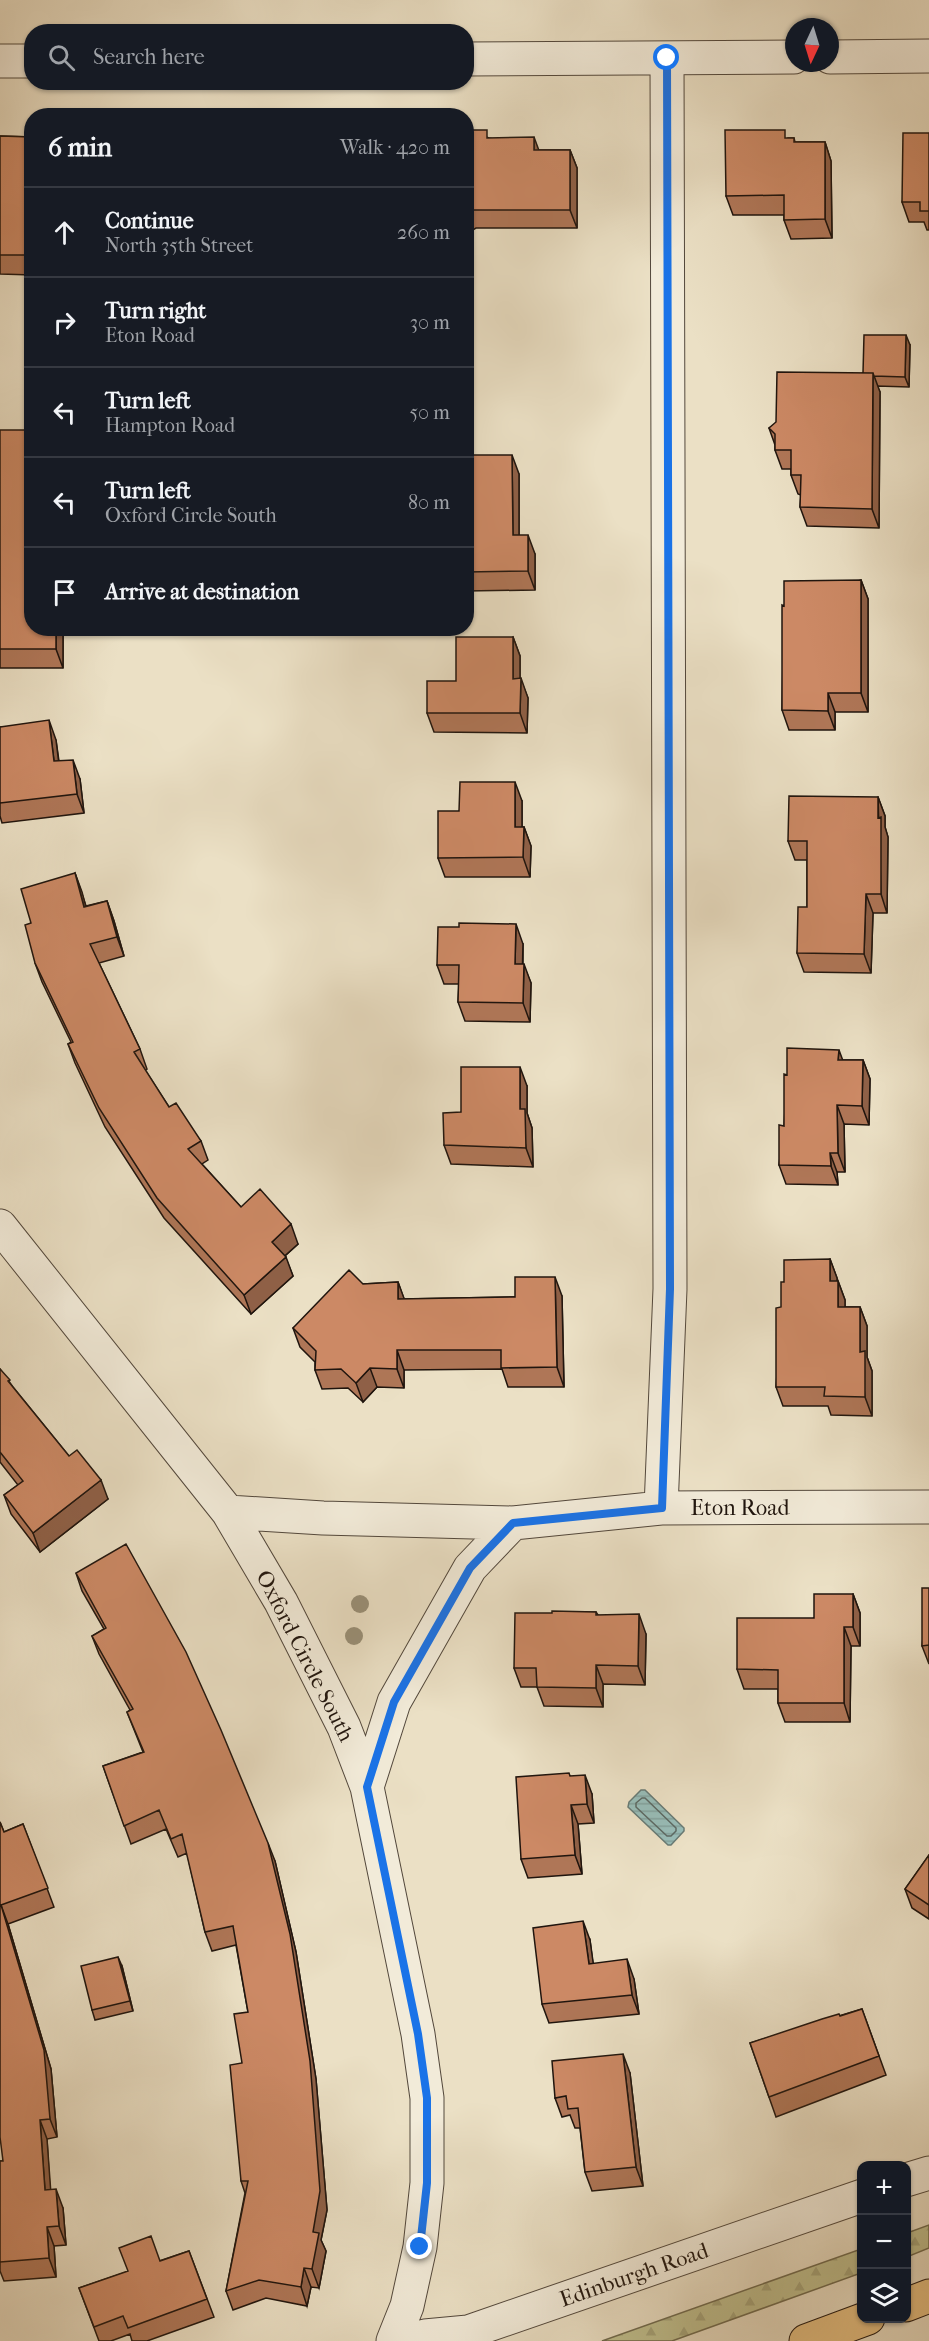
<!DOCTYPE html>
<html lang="en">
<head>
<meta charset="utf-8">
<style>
  body { margin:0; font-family:"IM FELL French Canon",serif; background:#242831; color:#f1f3f6 }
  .controls { position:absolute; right:18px; bottom:18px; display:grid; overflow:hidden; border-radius:12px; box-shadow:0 2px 4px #0004 }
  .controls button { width:54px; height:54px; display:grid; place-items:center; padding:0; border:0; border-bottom:2px solid #363941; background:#171b24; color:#f1f3f6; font:30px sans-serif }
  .compass { position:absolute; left:785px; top:18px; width:54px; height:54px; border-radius:50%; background:#171b24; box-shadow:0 2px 4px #0004; rotate:184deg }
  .stop { position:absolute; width:18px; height:18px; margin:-14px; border:4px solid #1a73e8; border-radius:50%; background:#fff }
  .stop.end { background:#1a73e8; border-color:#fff; box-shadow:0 2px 6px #0008 }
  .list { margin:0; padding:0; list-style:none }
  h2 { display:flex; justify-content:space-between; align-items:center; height:78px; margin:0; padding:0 24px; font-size:26px }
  h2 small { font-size:20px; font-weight:400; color:#9ea1a6 }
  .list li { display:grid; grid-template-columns:39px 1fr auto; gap:18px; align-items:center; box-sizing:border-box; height:90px; padding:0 24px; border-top:2px solid #363941 }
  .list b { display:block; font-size:22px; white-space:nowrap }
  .list p { margin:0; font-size:20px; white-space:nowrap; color:#9ea1a6 }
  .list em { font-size:20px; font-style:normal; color:#9ea1a6 }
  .icon { flex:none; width:33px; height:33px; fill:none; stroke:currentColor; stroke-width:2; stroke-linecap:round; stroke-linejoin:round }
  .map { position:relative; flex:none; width:929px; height:2341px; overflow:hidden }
  .search { position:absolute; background:#171b24; box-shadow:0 2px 4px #0004; left:24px; top:24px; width:450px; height:66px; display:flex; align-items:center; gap:15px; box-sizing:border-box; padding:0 21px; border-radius:24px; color:#9ea1a6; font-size:22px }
  .panel { position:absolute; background:#171b24; box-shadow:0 2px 4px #0004; left:24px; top:108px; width:450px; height:528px; border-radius:24px }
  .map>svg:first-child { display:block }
  .forest { fill:url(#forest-firs); stroke:#706a4e; stroke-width:1.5 }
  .water { fill:url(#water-rules); stroke:#687a74; stroke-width:1.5 }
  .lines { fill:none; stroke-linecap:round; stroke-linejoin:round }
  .shore { stroke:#5c6963; stroke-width:1.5 }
  .street-casing { stroke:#53483c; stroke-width:35 }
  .highway-casing { stroke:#20150e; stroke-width:35 }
  .street { stroke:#f2ebd9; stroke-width:33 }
  .highway { stroke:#e6c082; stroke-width:33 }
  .tree { fill:#9a9179 }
  .wall { fill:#af7657; stroke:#20150e; stroke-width:1.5 }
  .shaded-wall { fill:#8f6047; stroke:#20150e; stroke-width:1.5 }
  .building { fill:#cc8965; stroke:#20150e; stroke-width:1.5 }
  .route { stroke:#1a73e8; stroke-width:8 }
  .labels { text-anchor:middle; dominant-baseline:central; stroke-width:4.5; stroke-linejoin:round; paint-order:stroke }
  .street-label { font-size:22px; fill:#20150e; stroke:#f2ebd9 }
</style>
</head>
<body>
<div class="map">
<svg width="929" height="2341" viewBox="0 0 929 2341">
  <defs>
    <pattern id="forest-firs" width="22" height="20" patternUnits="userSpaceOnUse" patternTransform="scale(1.5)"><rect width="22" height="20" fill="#c0c08f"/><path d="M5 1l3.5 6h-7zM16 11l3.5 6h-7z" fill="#a5a47a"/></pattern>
    <pattern id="water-rules" width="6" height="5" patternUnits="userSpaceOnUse" patternTransform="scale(1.5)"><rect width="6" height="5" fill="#98bdb8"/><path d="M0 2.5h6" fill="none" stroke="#83a29d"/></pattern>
  </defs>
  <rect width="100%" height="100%" fill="#ebe0c5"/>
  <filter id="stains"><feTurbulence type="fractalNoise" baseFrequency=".00333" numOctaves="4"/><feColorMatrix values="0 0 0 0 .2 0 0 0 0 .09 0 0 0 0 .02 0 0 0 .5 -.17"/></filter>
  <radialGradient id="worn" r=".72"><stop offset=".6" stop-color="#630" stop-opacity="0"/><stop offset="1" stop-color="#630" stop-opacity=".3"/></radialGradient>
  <!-- forest -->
  <path class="forest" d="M929,2225V2248L907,2257V2233Z
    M861,2249V2273L672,2341H602Z"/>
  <!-- water -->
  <path class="water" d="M641,1790H645L684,1828V1831L671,1845H668L628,1807L629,1802Z"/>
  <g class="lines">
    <!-- shore -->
    <path class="shore" d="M642,1798H645L676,1828V1831L671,1836H667L636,1807V1803Z"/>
    <defs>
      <path id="street" d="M830,57L929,56
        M466,59L794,57
        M0,61H32
        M0,1226L228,1512L281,1602L344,1727L367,1787L418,2034L427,2098V2183L420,2247L407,2306L393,2341
        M661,1508L670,1289L667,58
        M228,1512L323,1518L513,1523L661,1508L929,1507
        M367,1787L394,1702L470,1568L513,1523
        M906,2180L929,2173
        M403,2341L425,2336L468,2332L862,2196"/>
      <path id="highway" d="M906,2305L929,2296
        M806,2341L868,2318"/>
    </defs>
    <!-- street casing -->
    <use href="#street" class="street-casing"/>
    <!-- highway casing -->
    <use href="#highway" class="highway-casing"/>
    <!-- street -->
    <use href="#street" class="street"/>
    <!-- highway -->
    <use href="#highway" class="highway"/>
  </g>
  <!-- trees -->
  <g class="tree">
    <circle cx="360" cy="1604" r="9"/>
    <circle cx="354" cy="1636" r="9"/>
  </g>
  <!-- wall -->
  <path class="wall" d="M466,130L489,138L538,150H570L577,168V228H476L466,234Z
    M929,133V230H927L924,222H909L902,202Z
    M0,136L32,137V275L0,274Z
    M788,138H794L795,142H825L831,161L832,238L791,239L784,220V215H733L726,196Z
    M910,345L909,387L877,386L880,392L879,528L807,526L800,507L801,495L798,494L791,475V469H782L775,450V445L769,428Z
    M0,430L32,628L63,634V668H0Z
    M466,455L519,474V535L535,554V590L466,591Z
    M861,580L868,599V712H835V730H789L782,710L784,606Z
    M513,637L520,656V678L528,698L527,733L434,732L427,713L456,681Z
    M0,727L56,740L59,761L80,779L84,813L2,823L0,816Z
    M878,797L885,816V827L888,837L887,913H873L871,973L804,972L797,953L807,907V860H795L788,841Z
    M522,801V827H524L531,846L530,877H445L438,858L459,811Z
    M75,873L86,906L107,901L114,921L124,956L99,963L140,1049L147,1069L145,1070L169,1107L201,1141L208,1160L202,1164L241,1207L298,1244L285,1256L293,1276L251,1314L164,1218L105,1127L75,1063L68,1044L71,1042L42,982L35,963L31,923Z
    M523,944V964L531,983L530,1022L465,1021L458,1002L459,984H444L437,965Z
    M842,1060H863L870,1079L869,1125L844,1124L845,1172H837L838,1185L786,1184L779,1165L784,1126L787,1075Z
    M527,1086V1113L532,1128L533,1167L451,1164L444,1145L461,1112Z
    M830,1259L845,1300V1307H860L867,1326V1357L872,1371V1416L831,1415L828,1406H783L776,1387L784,1282Z
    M398,1282L404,1299L562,1296L564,1387H508L502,1369L404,1370V1388L377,1387L363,1402L348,1388L322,1389L315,1370V1362L300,1347L293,1328L363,1284Z
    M0,1369L13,1387L69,1456L108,1499L40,1552L11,1514L4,1495L18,1485L0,1462Z
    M76,1573L275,1861L296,1952L316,2079L327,2210L321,2240L326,2251L319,2288L311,2287L307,2306L266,2298L233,2310L226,2291L245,2193L241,2181L242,2063L248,2012L236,1945L212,1951L205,1932L187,1853L178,1857L166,1829L131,1844L103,1766L143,1752L127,1712L130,1710L99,1654L92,1636L104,1629L82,1591Z
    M929,1588V1664L922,1646Z
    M853,1594L860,1613V1646H851L850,1722H785L778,1703V1689H744L737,1669L814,1618Z
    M596,1612L598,1615L646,1634L645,1685L603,1684V1707L544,1706L537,1687H521L514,1668L552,1613Z
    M570,1776L592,1794L594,1823L578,1824L582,1874L528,1878L521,1859Z
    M0,1822L4,1832L23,1824L54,1907L8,1924L51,2069L57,2137L47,2139L50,2190L63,2208L66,2245L54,2246L56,2277L4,2281L0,2271V2161H3Z
    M929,1855V1919L912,1908L905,1889Z
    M590,1940L593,1964L634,1979L639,2014L549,2023L542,2004Z
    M122,1966L133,2011L95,2020L92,2010Z
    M862,2009L886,2075L776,2117L750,2043Z
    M630,2073L643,2186L592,2191L585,2172L580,2128H575L570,2115L562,2117L555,2098Z
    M189,2251L214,2317L147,2341H132L130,2334L111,2341H99L79,2288Z"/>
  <!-- shaded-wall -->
  <path class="shaded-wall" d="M534,137L541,156L534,150Z
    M825,142L831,161L832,238L825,219Z
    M570,150L577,168V228L570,210Z
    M906,335L910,345L909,387L905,377Z
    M873,373L880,392L879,528L872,509Z
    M512,455L519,474V554L513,535Z
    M528,535L535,554V590L528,571Z
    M861,580L868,599V712L861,693Z
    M56,628H61L63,634V668L56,649Z
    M513,637L520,656V698L513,679Z
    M521,678L528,698L527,733L520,713Z
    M828,693L835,712V730L828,711Z
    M49,720L56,740L61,781L54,761Z
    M73,760L80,779L84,813L77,794Z
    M515,782L522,801V846L515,827Z
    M878,797L885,816V827L888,837L887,913L881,894Z
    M524,827L531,846L530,877L523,857Z
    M75,873L82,892L91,926L84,907Z
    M866,894L873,913L871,973L864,954Z
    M107,901L114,921L124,956L117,937Z
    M516,924L523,944L522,983L515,964Z
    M524,964L531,983L530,1022L523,1003Z
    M839,1050L846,1069L838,1060Z
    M863,1060L870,1079L869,1125L862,1106Z
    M520,1067L527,1086V1113L532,1128L533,1167L526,1148L520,1109Z
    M837,1105L844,1124L845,1172L838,1153Z
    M830,1153L837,1172L838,1185L831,1166Z
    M291,1224L298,1244L279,1261L272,1242Z
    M286,1257L293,1276L251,1314L244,1295Z
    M830,1259L837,1278V1300L830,1281Z
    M555,1277L562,1296L564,1387L557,1367Z
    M838,1281L845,1300V1326L838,1307Z
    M398,1282L405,1301L398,1299Z
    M860,1307L867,1326V1357L872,1371V1416L865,1397L860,1352Z
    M397,1350L404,1370V1388L397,1369Z
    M370,1368L377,1387L363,1402L356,1383Z
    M101,1480L108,1499L40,1552L33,1533Z
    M853,1594L860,1613V1646L853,1627Z
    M639,1614L646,1634L645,1685L638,1666Z
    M844,1627L851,1646L850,1722L844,1703Z
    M596,1665L603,1684V1707L596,1688Z
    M585,1775L592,1794L594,1823L587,1804Z
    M571,1805L578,1824L582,1874L575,1855Z
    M268,1843L275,1861L296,1952L316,2079L327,2210L321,2240L326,2251L319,2288L312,2269L313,2232Z
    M1,1905L8,1924L51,2069L57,2137L50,2119Z
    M583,1921L590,1940L596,1983L589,1964Z
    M118,1957L122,1966L133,2011L130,2001Z
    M627,1959L634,1979L639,2014L632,1995Z
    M623,2054L630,2073L643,2186L636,2167Z
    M40,2120L47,2139L52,2208L45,2190Z
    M56,2189L63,2208L66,2245L59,2226Z
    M47,2227L54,2246L56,2277L49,2258Z
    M304,2268L311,2287L307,2306L301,2287Z"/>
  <!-- building -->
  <path class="building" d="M466,130H487V138L534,137V150H570V210H469L466,211Z
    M725,130H785V138H794V142H825V219L784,220V195L726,196Z
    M903,133H929V211H920V202H902Z
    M0,136L32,137V255H0Z
    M864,335H906L905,377L874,376L873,373H863Z
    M777,372L873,373L872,509L800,507L801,475H791V450H775V434L769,428L776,422Z
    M0,430H32V628H56V649H0Z
    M466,455H512L513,535H528V571L466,572Z
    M861,580V693H828V711L782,710V605L784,606V581Z
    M456,637H513V679L521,678L520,713H427V681H456Z
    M49,720L54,761L73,760L77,794L0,803V727Z
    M460,782H515V827H524L523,857L438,858V811H459Z
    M789,796L878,797V818L881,817V894H866L864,954L797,953L798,907H807V841H788Z
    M75,873L84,907L107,901L117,937L90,944L140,1049L134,1052L169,1107L176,1103L201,1141L188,1149L241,1207L260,1189L291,1224L272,1242L286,1257L244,1295L157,1198L99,1108L68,1044L73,1042L35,963L25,925L31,923L21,889Z
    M459,923L516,924L515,964H524L523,1003L458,1002L459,965H437L438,927H459Z
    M787,1048L839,1050L838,1060H863L862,1106L837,1105L838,1153H830L831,1166L779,1165V1125L784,1126V1074L787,1075Z
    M461,1067H520V1109H525L526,1148L444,1145L443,1113L461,1112Z
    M830,1259V1281H838V1307H860V1352L865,1351V1397L824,1396L825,1387H776V1308L781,1307V1282H784V1260Z
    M349,1270L363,1284L398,1282V1299L515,1297V1277H555L557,1367L501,1368V1350H397V1369L370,1368L356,1383L341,1369L315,1370L316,1351L293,1328Z
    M0,1369L10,1380L8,1381L69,1456L77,1450L101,1480L33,1533L4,1495L23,1481L0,1452Z
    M126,1544L186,1652L221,1730L268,1843L290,1934L310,2061L320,2191L313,2232L319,2233L312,2269L304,2268L301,2287L259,2280L226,2291L248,2181H241L230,2065L242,2063L234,2014L248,2012L233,1926L205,1932L182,1834L171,1839L159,1810L124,1826L103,1766L144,1752L127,1712L133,1709L92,1636L106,1628L76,1573Z
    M922,1588H929V1645L922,1646Z
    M814,1594H853V1627H844V1703H778V1670L737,1669V1618H814Z
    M552,1611L596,1612V1615L639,1614L638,1666L596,1665V1688L537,1687L536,1668H514L515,1613H552Z
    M569,1773L570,1776L585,1775L587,1804L571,1805L575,1855L521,1859L516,1777Z
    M0,1822L4,1832L23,1824L48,1888L1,1905L44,2050L50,2119L40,2120L45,2190L56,2189L59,2226L47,2227L49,2258L0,2262V2161H3L0,2137Z
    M929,1855V1905L905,1889Z
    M583,1921L589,1964L627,1959L632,1995L542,2004L533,1928Z
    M118,1957L130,2001L92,2010L81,1966Z
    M862,2009L879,2056L769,2097L750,2043L822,2019L839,2014L840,2016Z
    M623,2054L636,2167L585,2172L578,2108L568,2109L566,2096L555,2098L552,2061Z
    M151,2236L160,2261L189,2251L207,2299L128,2328L123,2316L94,2327L79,2288L128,2271L119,2248Z"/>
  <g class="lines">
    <!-- route -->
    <path class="route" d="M420,2247L427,2183V2098L418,2034L367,1787L394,1702L470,1568L513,1523L662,1508L670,1289L667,58"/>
  </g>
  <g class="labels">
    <!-- street labels -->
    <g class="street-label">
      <text x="740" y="1508">Eton Road</text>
      <text transform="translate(305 1656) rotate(63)">Oxford Circle South</text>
      <text transform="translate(634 2275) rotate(-19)">Edinburgh Road</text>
    </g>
  </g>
  <rect width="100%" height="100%" filter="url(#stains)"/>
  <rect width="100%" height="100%" fill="url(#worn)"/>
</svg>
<div class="controls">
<button>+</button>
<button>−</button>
<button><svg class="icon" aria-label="layers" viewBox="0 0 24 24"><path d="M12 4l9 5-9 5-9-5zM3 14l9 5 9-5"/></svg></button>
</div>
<svg class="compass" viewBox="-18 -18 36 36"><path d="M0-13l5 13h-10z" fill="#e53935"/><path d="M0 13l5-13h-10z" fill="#9ea1a6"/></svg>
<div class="stop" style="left:667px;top:58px"></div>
<div class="stop end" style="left:420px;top:2247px"></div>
<div class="search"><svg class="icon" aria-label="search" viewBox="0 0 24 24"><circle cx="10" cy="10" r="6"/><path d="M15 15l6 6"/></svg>Search here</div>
<section class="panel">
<h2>6 min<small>Walk · 420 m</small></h2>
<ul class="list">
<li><svg class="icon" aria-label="ahead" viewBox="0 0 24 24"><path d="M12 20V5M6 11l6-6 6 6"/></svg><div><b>Continue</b><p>North 35th Street</p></div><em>260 m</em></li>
<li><svg class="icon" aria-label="right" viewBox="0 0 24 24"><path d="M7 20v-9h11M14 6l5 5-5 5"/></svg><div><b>Turn right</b><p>Eton Road</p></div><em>30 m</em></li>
<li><svg class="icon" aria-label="left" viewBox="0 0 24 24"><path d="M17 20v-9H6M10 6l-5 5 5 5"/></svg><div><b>Turn left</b><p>Hampton Road</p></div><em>50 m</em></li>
<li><svg class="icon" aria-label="left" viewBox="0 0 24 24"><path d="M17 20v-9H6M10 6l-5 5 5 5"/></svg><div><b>Turn left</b><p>Oxford Circle South</p></div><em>80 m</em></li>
<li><svg class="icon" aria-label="arrive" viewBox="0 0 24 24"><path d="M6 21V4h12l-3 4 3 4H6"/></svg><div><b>Arrive at destination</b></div></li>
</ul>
</section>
</div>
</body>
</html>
